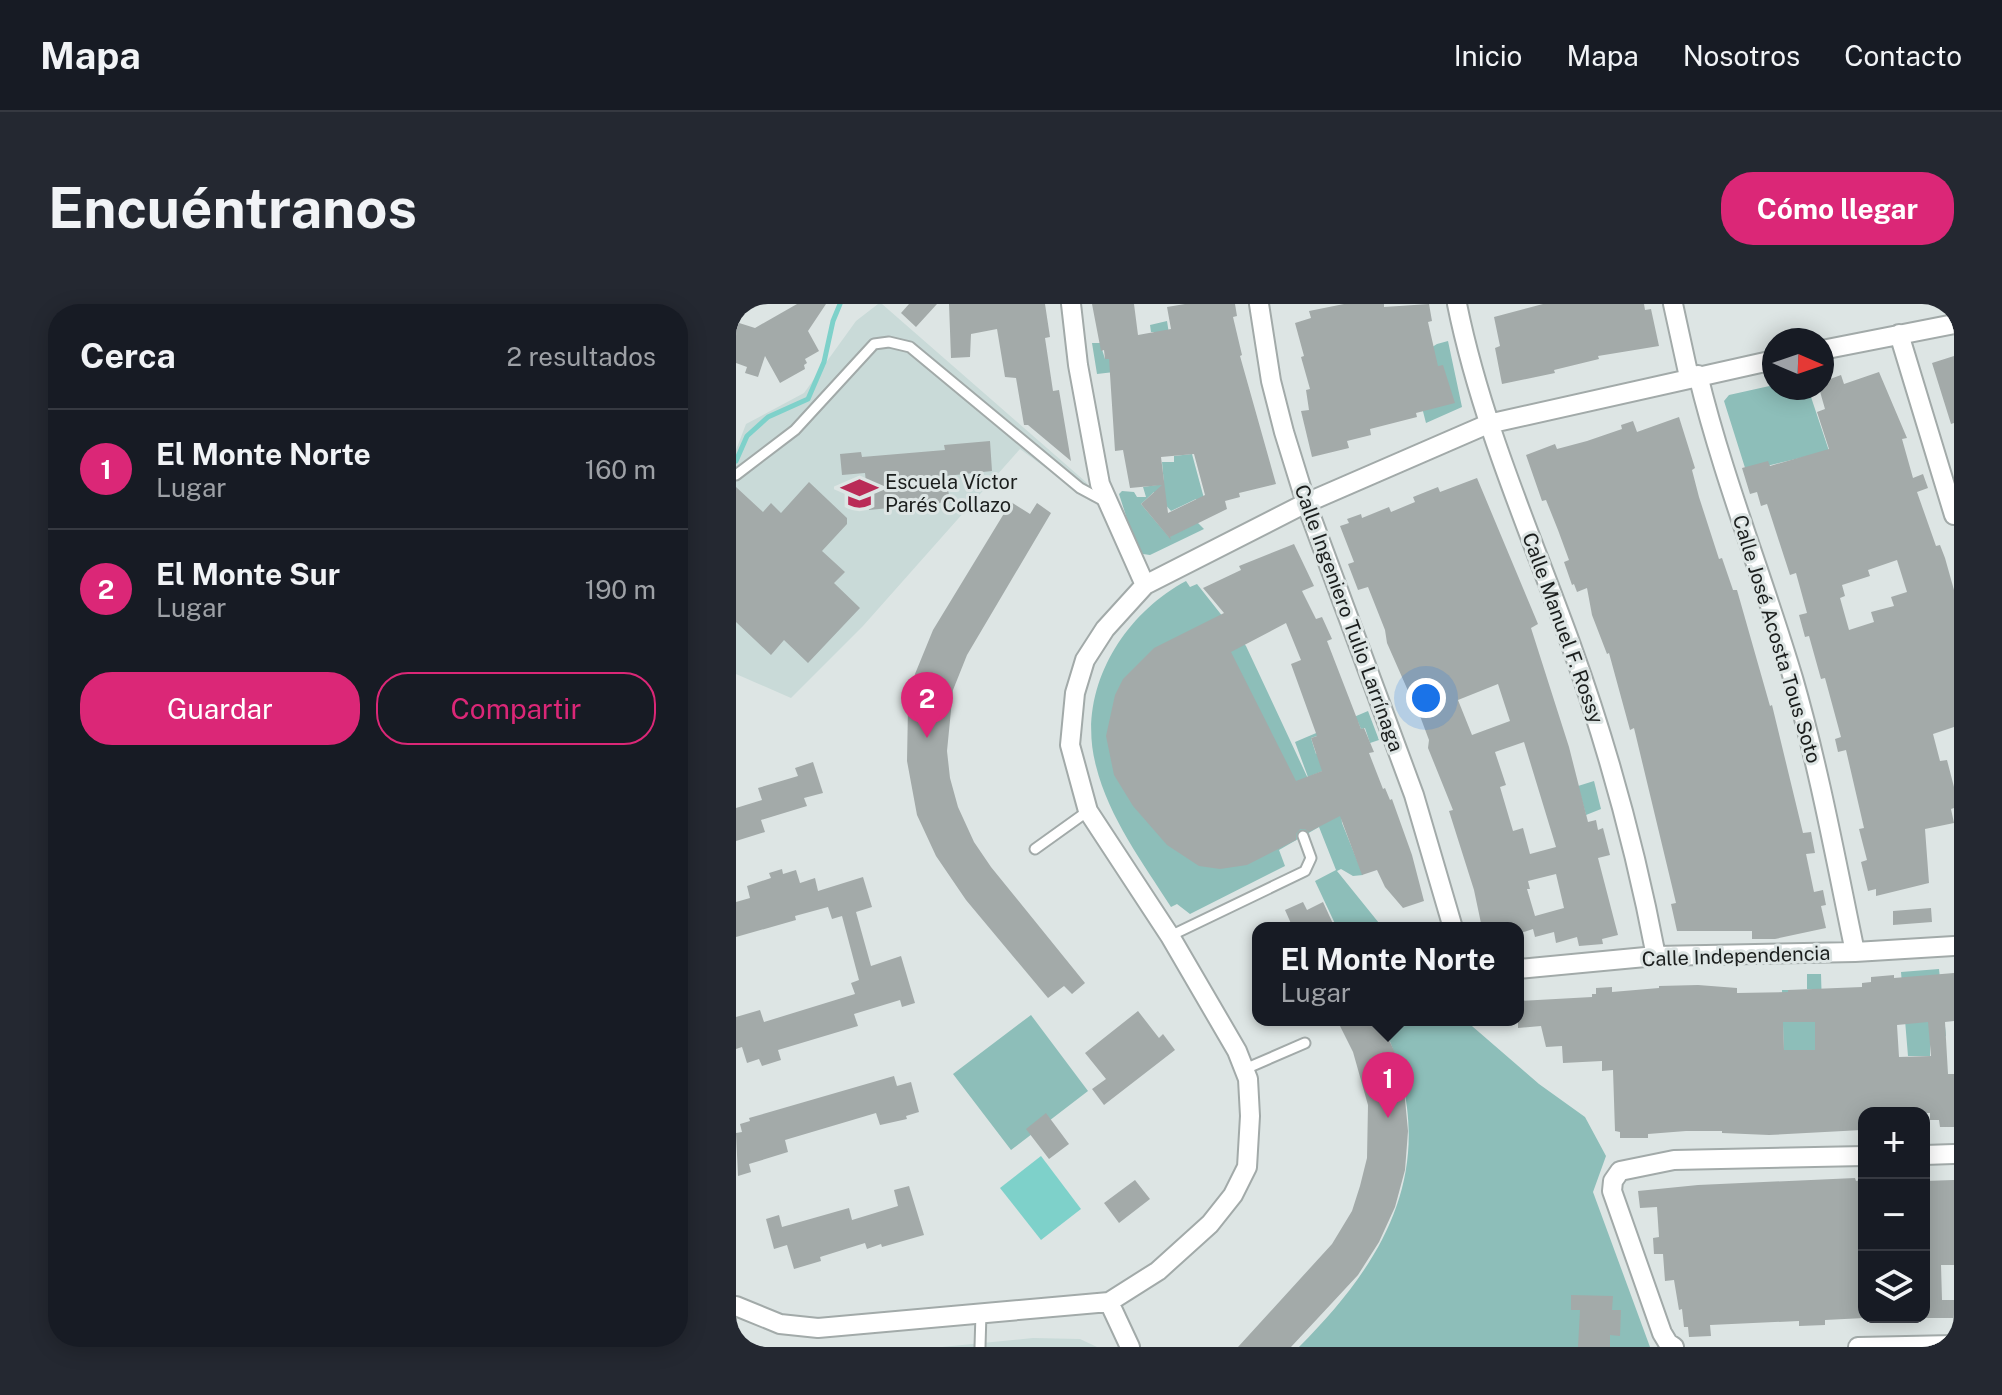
<!DOCTYPE html>
<html lang="es">
<head>
<meta charset="utf-8">
<style>
  body { margin:0; font-family:"Public Sans",sans-serif; background:#242831; color:#f1f3f6 }
  .controls { position:absolute; right:24px; bottom:24px; display:grid; overflow:hidden; border-radius:16px; box-shadow:0 4px 20px #0003 }
  .controls button { width:72px; height:72px; display:grid; place-items:center; padding:0; border:0; border-bottom:2px solid #363941; background:#171b24; color:#f1f3f6; font:40px sans-serif }
  .compass { position:absolute; left:1026px; top:24px; width:72px; height:72px; border-radius:50%; background:#171b24; box-shadow:0 4px 20px #0003; rotate:92deg }
  .you { position:absolute; left:690px; top:394px; width:28px; height:28px; margin:-20px; border:6px solid #fff; border-radius:50%; background:#1a73e8; box-shadow:0 0 0 12px #1a73e833 }
  .badge { display:grid; place-items:center; width:52px; height:52px; border-radius:50%; background:#db2777; color:#fff; font-size:26px; font-weight:700 }
  .pin { position:absolute; translate:-50% -66px; filter:drop-shadow(0 2px 4px #0008) }
  .pin::after { content:''; position:absolute; top:42px; width:28px; height:24px; background:inherit; clip-path:polygon(0 0,100% 0,50% 100%) }
  .popup { position:absolute; left:516px; top:618px; width:272px; height:104px; box-sizing:border-box; display:grid; place-content:center; border-radius:16px; background:#171b24; filter:drop-shadow(0 2px 6px #0005); font-size:26px; white-space:nowrap; color:#9ea1a6 }
  .popup b { font-size:30px; color:#f1f3f6 }
  .popup::after { content:''; position:absolute; left:50%; top:100%; margin-left:-16px; border:16px solid transparent; border-top-color:#171b24 }
  .list { margin:0; padding:0; list-style:none }
  h2 { display:flex; justify-content:space-between; align-items:center; height:104px; margin:0; padding:0 32px; font-size:34px }
  h2 small { font-size:26px; font-weight:400; color:#9ea1a6 }
  .list li { display:grid; grid-template-columns:52px 1fr auto; gap:24px; align-items:center; box-sizing:border-box; height:120px; padding:0 32px; border-top:2px solid #363941 }
  .list b { display:block; font-size:30px; white-space:nowrap }
  .list p { margin:0; font-size:26px; white-space:nowrap; color:#9ea1a6 }
  .list em { font-size:26px; font-style:normal; color:#9ea1a6 }
  .actions { display:flex; gap:16px; padding:24px 32px }
  .actions a { flex:1; padding:18px 0; border:2px solid #db2777; border-radius:32px; text-align:center; font-size:28px; color:#db2777 }
  .actions .main { background:#db2777; color:#fff }
  .icon { flex:none; width:44px; height:44px; fill:none; stroke:currentColor; stroke-width:2; stroke-linecap:round; stroke-linejoin:round }
  .map { position:relative; flex:none; width:1218px; height:1043px; overflow:hidden; border-radius:32px }
  header { display:flex; align-items:center; gap:48px; box-sizing:border-box; height:112px; padding:0 40px; background:#171b24; border-bottom:2px solid #363941 }
  header strong { font-size:38px }
  nav { display:flex; gap:44px; margin-inline-start:auto; font-size:28px }
  .intro { display:flex; align-items:center; justify-content:space-between; box-sizing:border-box; height:192px; padding:0 48px }
  h1 { margin:0; font-size:56px }
  .button { padding:20px 36px; border-radius:32px; background:#db2777; color:#fff; font-size:28px; font-weight:700 }
  main { display:flex; gap:48px; padding:0 48px }
  aside { flex:1; background:#171b24; border-radius:32px; box-shadow:0 4px 20px #0003 }
  .map>svg:first-child { display:block }
  .built { fill:#c9dad8 }
  .green { fill:#8dbeb9 }
  .water { fill:#7ed1ca }
  .lines { fill:none; stroke-linecap:round; stroke-linejoin:round }
  .stream { stroke:#7ed1ca; stroke-width:5 }
  .building { fill:#a3aaa9; fill-rule:evenodd }
  .service-casing { stroke:#a2aaa9; stroke-width:13 }
  .minor-casing { stroke:#a2aaa9; stroke-width:22 }
  .service { stroke:#fff; stroke-width:9 }
  .minor { stroke:#fff; stroke-width:18 }
  .labels { text-anchor:middle; dominant-baseline:central; stroke-width:6; stroke-linejoin:round; paint-order:stroke }
  .poi-label { font-size:20px; fill:#1b1e1d; stroke:#dde5e4; text-anchor:start }
  .street-label { font-size:20px; fill:#1b1e1d; stroke:#dde5e4 }
</style>
</head>
<body>
<header>
<strong>Mapa</strong>
<nav><a>Inicio</a><a>Mapa</a><a>Nosotros</a><a>Contacto</a></nav>
</header>
<div class="intro"><h1>Encuéntranos</h1><a class="button">Cómo llegar</a></div>
<main>
<aside>
<h2>Cerca<small>2 resultados</small></h2>
<ul class="list">
<li><span class="badge">1</span><div><b>El Monte Norte</b><p>Lugar</p></div><em>160 m</em></li>
<li><span class="badge">2</span><div><b>El Monte Sur</b><p>Lugar</p></div><em>190 m</em></li>
</ul>
<div class="actions"><a class="main">Guardar</a><a>Compartir</a></div>
</aside>
<div class="map">
<svg width="1218" height="1043" viewBox="0 0 1218 1043">
  <rect width="100%" height="100%" fill="#dde5e4"/>
  <!-- built -->
  <path class="built" d="M142,0H146L351,179L356,198L284,145L127,322L55,394L0,370V146L10,120L68,89L120,17Z
    M297,1034L344,1035L361,1043H206Z"/>
  <!-- green -->
  <path class="green" d="M431,17L438,61L361,70L356,39H364L369,55L412,49L422,28H415L414,21Z
    M712,37L726,103L690,119L674,57L701,40Z
    M1038,81V84H1072L1093,147L1010,167L988,97L993,91Z
    M456,150L469,198L463,201L460,195L435,207L418,188L405,200L433,233L460,217L468,225L414,251L407,250L398,237L383,190L386,187L398,188L401,193H410L407,183L428,180L426,158H438V152Z
    M450,277L454,283L461,280L510,342L582,496L604,499L606,519L627,571L617,572L605,565L601,567L647,624H601L579,577L600,566L583,523L543,546L549,562L454,610L441,600L435,603C407,559 373,514 360,462C340,388 385,312 450,277Z
    M632,407L643,436L634,439L629,424L625,425L622,418L575,434L580,450L592,445L599,462L572,473L559,438Z
    M858,477L865,505L850,511L842,482Z
    M1203,665L1210,732L1194,737V752H1172L1165,668Z
    M1071,670H1085L1087,738L1079,737V746L1048,755L1046,686H1052L1053,716L1079,685H1071Z
    M295,711L352,787L275,846L217,770Z
    M645,716H729L803,780L849,813L870,852L857,888L914,1043H563C661,945 706,849 645,716Z"/>
  <!-- water -->
  <path class="water" d="M305,852L345,905L305,936L264,884Z"/>
  <g class="lines">
    <!-- stream -->
    <path class="stream" d="M0,157L11,132L32,113L72,95L88,58L97,17L104,0"/>
  </g>
  <!-- building -->
  <path class="building" d="M61,0H90L72,27L83,47L69,55L71,59L68,61L69,65L44,79L29,52L22,73L9,69L11,63L0,59V18L19,24Z
    M173,0H201L180,23L165,9Z
    M213,0H309L314,33L309,34L317,87L323,86L335,157L292,121H288L280,74L269,73L261,25L235,30L234,53L215,54Z
    M356,0H398L402,31L435,25L431,3L449,0H499L501,12L497,13L506,51L504,52L540,180L503,189L504,193L489,197L491,205L434,233L435,236L405,200L426,181L394,184L387,146L379,147L373,55H369L368,46L365,47ZM458,150L469,191L432,209L425,153Z
    M608,0H648V3L693,0L696,17L692,18L702,62L707,61L719,99L680,109L681,113L634,125L635,131L611,137L613,144L576,153L565,107L573,106L570,86L574,85L565,53L568,52L559,19L575,14L573,7Z
    M807,0H908L909,6L915,5L923,42L862,52L863,55L818,66L819,69L766,80L759,44L764,42L758,13Z
    M1218,52V119L1215,120L1196,59Z
    M1143,68L1171,134L1166,135L1177,174L1187,170L1192,184L1181,188L1200,242L1204,241L1209,254L1218,286V423L1197,430L1204,457L1211,456L1218,483V504L1215,505L1218,519L1189,525L1193,579L1140,592V585L1132,587L1125,558L1131,556L1123,525L1128,524L1110,446L1102,448L1099,435L1105,433L1089,374L1085,375L1073,332L1069,333L1063,311L1071,309L1060,269L1054,271L1031,200L1025,202L1021,188L1014,190L1006,164L1032,157L1034,162L1093,145L1081,108L1089,105L1083,84H1086V78L1105,71L1108,80ZM1161,256L1171,288L1155,293L1158,302L1135,308L1138,318L1113,326L1104,294L1109,292L1106,281L1134,272L1132,266Z
    M943,113L959,164L956,166L963,193L983,255L986,254L997,286H1001L1034,402L1036,401L1067,529L1075,528L1079,549L1070,550L1078,588L1087,586L1090,601L1085,602L1090,624L1039,635H1016V627H941L935,600L940,599L898,424L894,426L873,349L871,350L856,311L851,284L841,288L838,280L836,281L828,258L833,256L822,226L810,196L806,197L790,151L819,140L821,145L851,137L886,125L885,121L897,117L901,128Z
    M254,137L256,167L210,172L214,198L133,206L129,169L106,171L104,150L125,148L126,153L209,146L208,141Z
    M741,174L802,320L795,324L833,443L852,518L860,516L862,526L867,524L874,551L862,554L882,631L866,635L867,640L843,642L841,633L820,639L818,628L799,633L797,625L782,630V624H746L738,586L713,507L717,506L692,444L693,436L675,388L673,389L651,339L649,326L632,283L622,286L612,260L618,258L604,222L613,219L611,215L625,210L626,214L653,203L655,208L679,198L677,193L702,183L704,188ZM762,380L774,417L736,431L722,396ZM788,438L820,543L794,550L787,524L777,527L764,483L770,481L759,448ZM820,570L828,604L799,612L791,585H794L792,577Z
    M73,178L111,214V220L86,247L109,268L98,279L124,304L72,359L48,336L35,351L0,318V183L27,208L35,199L45,209Z
    M275,198L294,210L301,199L315,209L231,351L217,386L211,447L214,474L222,503L238,538L255,563L349,679L336,690L328,682L312,694L230,596L200,552L181,511L171,457L172,404L179,370L197,326Z
    M558,240L578,282L566,287L580,315L586,313L596,335L591,337L625,425L628,424L638,448L633,449L647,485L649,484L654,496L656,495L676,551L688,597L667,604L649,583L641,566L626,571L604,512L573,528L569,525H564L560,530V536L511,561L484,565L463,562L431,541L397,502L378,471L370,432L379,391L387,375L418,344L488,309L467,284L505,266L503,262ZM550,319L565,356L555,360L581,432L575,434L586,467L560,477L495,348Z
    M77,458L87,489L68,494L71,502L25,516L29,528L0,537V504L26,496L22,484L62,472L59,464Z
    M46,565L47,570L60,566L64,579L79,574L82,587L127,573L136,603L120,608L135,662L165,652L179,699L166,703L164,696L118,710L122,722L42,746L45,756L26,762L23,755L11,759L6,743L0,745V713L24,706L28,718L119,690L115,679L123,676L106,612L96,615L92,603L59,612L60,616L0,633V598L14,594L11,582L35,574L33,569Z
    M567,598L571,606L587,598L599,624H557L549,606Z
    M1195,604L1196,618L1157,621V607Z
    M1218,669V717L1209,718L1212,770H1218V823H1204L1203,816H1194V809H1128L1126,826L1033,831L986,829V827H950L912,830V834H884V828L879,827L877,766L866,767V757L827,759L826,742L810,743L805,722L782,724V697L856,693V690H860V684L876,683V688L923,684V682L962,681L1001,684V689L1052,688V686L1126,683V679L1135,678V673L1158,671V674ZM1047,718H1079V746H1048ZM1192,718L1195,752L1163,753L1161,721Z
    M402,707L423,734L427,730L439,746L368,801L356,785L370,775L349,749Z
    M601,716H644L660,751L668,785L672,827L669,866L659,903L643,938L622,971L555,1043H502L596,940L616,907L624,882L631,854L632,801L617,748Z
    M158,772L161,782L175,778L183,808L170,812L171,815L144,821L140,809L49,836L52,848L13,860L15,868L2,872L0,829L6,828L4,820L14,817L13,814Z
    M310,809L333,840L313,855L290,825Z
    M1119,874L1120,877L1125,876L1128,1014L1089,1016V1021L1063,1022V1017L974,1021L975,1032L953,1033L952,1023H948L946,1005L943,1006L938,976L929,977L927,950H918L917,934L923,933L921,903L904,904L902,887L962,881Z
    M399,876L414,895L383,919L368,899Z
    M1218,876V961H1205L1206,996H1218V1014H1188V877Z
    M173,882L188,931L146,943L145,940L131,945L129,939L84,953L85,957L58,965L51,941L38,945L30,915L43,911L46,923L113,904L116,916L162,902L158,886Z
    M835,991L877,992L876,1006H885L884,1032L874,1031V1043H842L844,1006H835Z"/>
  <g class="lines">
    <defs>
      <path id="service" d="M0,171L59,126L138,40L153,38L174,43L344,184L370,198
        M299,545L352,507
        M434,632L569,567L575,554L567,532
        M509,765L569,739
        M244,1043L245,1009"/>
      <path id="minor" d="M335,0L342,61L364,180L409,281
        M523,0L535,77L548,128L570,199L678,491L717,624
        M721,0C745,118 794,228 835,341C871,441 900,547 920,652
        M937,0L953,73
        M1163,30L1218,211
        M1086,46L1218,20
        M962,71C987,174 1027,273 1057,374C1083,464 1100,557 1119,648
        M782,665L920,652L1119,648L1218,642
        M1188,851L1218,850
        M373,998L394,1043
        M0,1002L44,1020L82,1024L373,998L422,967L474,920L497,891L511,863L514,812L512,775L501,747L434,632L352,507L334,441L339,389L349,356L369,325L409,281L570,199L752,120L1038,56
        M938,1043L932,1039L926,1029L876,887L877,877L884,867L938,856L1128,852
        M1122,1043L1218,1041"/>
    </defs>
    <!-- service casing -->
    <use href="#service" class="service-casing"/>
    <!-- minor casing -->
    <use href="#minor" class="minor-casing"/>
    <!-- service -->
    <use href="#service" class="service"/>
    <!-- minor -->
    <use href="#minor" class="minor"/>
  </g>
  <!-- icons -->
  <defs>
    <symbol id="school-bare" viewBox="-9 -9 18 18"><path d="M0-5L7-2L0 1L-7-2ZM-4 1L0 2.5L4 1V4Q0 6-4 4Z" fill="#ba2b57" stroke="#dde5e4" stroke-width="2.5" paint-order="stroke"/></symbol>
  </defs>
  <g fill-rule="evenodd">
    <use href="#school-bare" x="98" y="164" width="51" height="51"/>
  </g>
  <g class="labels">
    <!-- poi labels -->
    <g class="poi-label">
      <text x="149" y="178">Escuela Víctor<tspan x="149" dy="23">Parés Collazo</tspan></text>
    </g>
    <!-- street labels -->
    <g class="street-label">
      <text transform="translate(613 314) rotate(70)">Calle Ingeniero Tulio Larrínaga</text>
      <text transform="translate(827 324) rotate(70)">Calle Manuel F. Rossy</text>
      <text transform="translate(1041 335) rotate(73)">Calle José Acosta Tous Soto</text>
      <text transform="translate(1000 652) rotate(-2)">Calle Independencia</text>
    </g>
  </g>
</svg>
<div class="controls">
<button>+</button>
<button>−</button>
<button><svg class="icon" aria-label="layers" viewBox="0 0 24 24"><path d="M12 4l9 5-9 5-9-5zM3 14l9 5 9-5"/></svg></button>
</div>
<svg class="compass" viewBox="-18 -18 36 36"><path d="M0-13l5 13h-10z" fill="#e53935"/><path d="M0 13l5-13h-10z" fill="#9ea1a6"/></svg>
<div class="you"></div>
<div class="pin badge" style="left:652px;top:814px">1</div>
<div class="popup"><b>El Monte Norte</b>Lugar</div>
<div class="pin badge" style="left:191px;top:434px">2</div>
</div>
</main>
</body>
</html>
